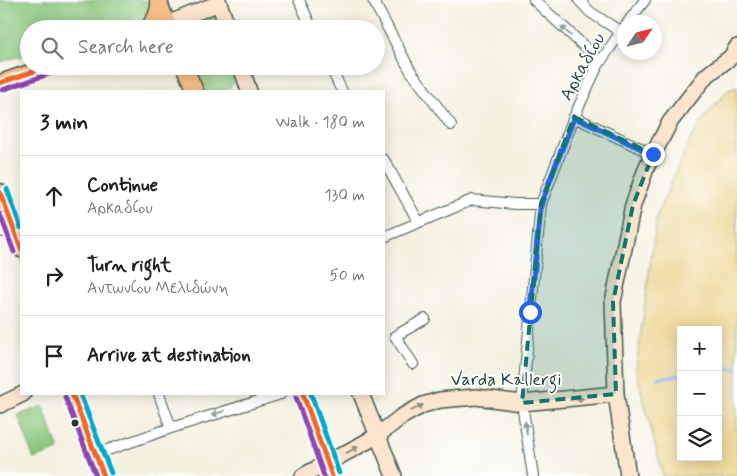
<!DOCTYPE html>
<html lang="en">
<head>
<meta charset="utf-8">
<style>
  body { margin:0; font-family:Mynerve,sans-serif; background:#f6f6f6; color:#202124 }
  .controls { position:absolute; right:15px; bottom:15px; display:grid; overflow:hidden; border-radius:0px; box-shadow:0 2px 12px #0003 }
  .controls button { width:45px; height:45px; display:grid; place-items:center; padding:0; border:0; border-bottom:1px solid #e0e0e0; background:#fff; color:#202124; font:25px sans-serif }
  .compass { position:absolute; left:617px; top:15px; width:45px; height:45px; border-radius:50%; background:#fff; box-shadow:0 2px 12px #0003; rotate:55deg }
  .stop { position:absolute; width:15px; height:15px; margin:-11px; border:4px solid #2563eb; border-radius:50%; background:#fff }
  .stop.end { background:#2563eb; border-color:#fff; box-shadow:0 1px 5px #0008 }
  .list { margin:0; padding:0; list-style:none }
  h2 { display:flex; justify-content:space-between; align-items:center; height:65px; margin:0; padding:0 20px; font-size:21px }
  h2 small { font-size:16px; font-weight:400; color:#757577 }
  .list li { display:grid; grid-template-columns:32px 1fr auto; gap:15px; align-items:center; box-sizing:border-box; height:80px; padding:0 20px; border-top:1px solid #e0e0e0 }
  .list b { display:block; font-size:19px; white-space:nowrap }
  .list p { margin:0; font-size:16px; white-space:nowrap; color:#757577 }
  .list em { font-size:16px; font-style:normal; color:#757577 }
  .icon { flex:none; width:28px; height:28px; fill:none; stroke:currentColor; stroke-width:2; stroke-linecap:round; stroke-linejoin:round }
  .map { position:relative; flex:none; width:737px; height:476px; overflow:hidden }
  .search { position:absolute; background:#fff; box-shadow:0 2px 12px #0003; left:20px; top:20px; width:365px; height:55px; display:flex; align-items:center; gap:12px; box-sizing:border-box; padding:0 18px; border-radius:28px; color:#757577; font-size:19px }
  .panel { position:absolute; background:#fff; box-shadow:0 2px 12px #0003; left:20px; top:90px; width:365px; height:305px; border-radius:0px }
  .map>svg:first-child { display:block }
  .green { fill:#8ac67b; stroke:#548258 }
  .sand { fill:#eeda9e; stroke:#868c69; fill-rule:evenodd }
  .lines { fill:none; stroke-linecap:round; stroke-linejoin:round }
  .stream { stroke:#7bb7ed; stroke-width:3 }
  .street-casing { stroke:#3f584e; stroke-width:12 }
  .secondary-casing { stroke:#3f584e; stroke-width:18 }
  .primary-casing { stroke:#3f584e; stroke-width:19 }
  .street { stroke:#fff; stroke-width:10 }
  .secondary { stroke:#fbe5cf; stroke-width:15 }
  .primary { stroke:#f6be87; stroke-width:16 }
  .bus-1-casing { stroke:#fff; stroke-width:9 }
  .bus-2-casing { stroke:#fff; stroke-width:9 }
  .bus-3-casing { stroke:#fff; stroke-width:9 }
  .bus-1 { stroke:#f26522; stroke-width:5 }
  .bus-2 { stroke:#8e44ad; stroke-width:5 }
  .bus-3 { stroke:#00a9ce; stroke-width:5 }
  .oneway { fill:#8f9e9a }
  .oneway2 { fill:#8d9182 }
  .route { stroke:#2563eb; stroke-width:6 }
  .marked { fill:#0f766e; fill-opacity:0.2; stroke:#0f766e; stroke-width:4; stroke-dasharray:10 6; stroke-linejoin:round }
  .bus-dot { fill:#1f3d34; stroke:#fff; stroke-width:2 }
  .labels { text-anchor:middle; dominant-baseline:central; stroke-width:4; stroke-linejoin:round; paint-order:stroke }
  .street-label { font-size:18px; fill:#1f3d34; stroke:#fff }
</style>
</head>
<body>
<div class="map">
<svg width="737" height="476" viewBox="0 0 737 476">
  <rect width="100%" height="100%" fill="#fff"/>
  <filter id="ink" filterUnits="userSpaceOnUse"><feTurbulence type="fractalNoise" baseFrequency=".02" numOctaves="2"/><feDisplacementMap in="SourceGraphic" scale="10" xChannelSelector="R" yChannelSelector="G"/><feConvolveMatrix kernelMatrix="1 2 1 2 8 2 1 2 1" color-interpolation-filters="sRGB"/></filter>
  <filter id="wash" filterUnits="userSpaceOnUse"><feTurbulence type="fractalNoise" baseFrequency=".0096" numOctaves="4" result="noise"/><feDisplacementMap in="SourceGraphic" scale="20" xChannelSelector="R" yChannelSelector="G"/><feGaussianBlur stdDeviation="1.12" result="paint"/><feColorMatrix in="noise" values="0 0 0 0 0 0 0 0 0 0 0 0 0 0 0 0 0 1.4 0 .05"/><feComposite in="paint" operator="in"/></filter>
  <g filter="url(#wash)">
    <rect width="100%" height="100%" fill="#f5f1e1"/>
    <!-- green -->
    <path class="green" d="M0,0H147L149,12L141,22L125,29H29V54L0,62Z
      M214,13L219,29H172Z
      M189,66H231L236,81L225,91H201Z
      M43,406L59,450L34,459L18,415Z"/>
    <!-- sand -->
    <path class="sand" d="M737,87V476H663L636,370L657,215L690,140L708,113L728,90ZM681,330H718V457H681Z"/>
    <g class="lines">
      <!-- stream -->
      <path class="stream" d="M718,365L737,370
        M658,378L681,375"/>
    </g>
  </g>
  <g filter="url(#ink)">
    <g class="lines">
      <defs>
        <path id="street" d="M299,0L312,29
          M373,0L410,70L451,125
          M534,0L600,61
          M579,0L590,12L621,32
          M628,22L645,0
          M330,66L342,91
          M574,117L653,154
          M384,160L418,221
          M0,232L21,225
          M384,237L472,200L515,204H541
          M413,364L395,336L425,319
          M159,394L171,428
          M96,454L171,428L281,394
          M533,476L522,403L541,204L574,117L597,67L624,27"/>
        <path id="secondary" d="M218,0L228,29
          M167,24L219,3
          M241,66L249,91
          M361,394L394,476
          M0,405L23,394
          M303,476L377,436L401,417L423,405L440,400L476,397L522,403L616,394
          M628,476L616,394L613,302L633,205L647,166L670,122L706,76L731,57L737,47"/>
        <path id="primary" d="M158,0L169,29
          M148,29L156,17L160,4
          M184,66L195,91
          M0,83L50,66
          M0,192L21,249
          M72,394L104,476
          M303,394L332,476"/>
      </defs>
      <!-- street casing -->
      <use href="#street" class="street-casing"/>
      <!-- secondary casing -->
      <use href="#secondary" class="secondary-casing"/>
      <!-- primary casing -->
      <use href="#primary" class="primary-casing"/>
      <!-- street -->
      <use href="#street" class="street"/>
      <!-- secondary -->
      <use href="#secondary" class="secondary"/>
      <!-- primary -->
      <use href="#primary" class="primary"/>
      <defs>
        <path id="bus-1" d="M0,83L49,66
          M0,192L21,249
          M72,394L104,476
          M303,394L332,476"/>
        <path id="bus-2" d="M2,90L52,73
          M0,214L14,252
          M65,397L96,476
          M296,397L324,476"/>
        <path id="bus-3" d="M7,189L21,228
          M80,394L111,473
          M311,394L339,473"/>
      </defs>
      <!-- bus-1 casing -->
      <use href="#bus-1" class="bus-1-casing"/>
      <!-- bus-2 casing -->
      <use href="#bus-2" class="bus-2-casing"/>
      <!-- bus-3 casing -->
      <use href="#bus-3" class="bus-3-casing"/>
      <!-- bus-1 -->
      <use href="#bus-1" class="bus-1"/>
      <!-- bus-2 -->
      <use href="#bus-2" class="bus-2"/>
      <!-- bus-3 -->
      <use href="#bus-3" class="bus-3"/>
    </g>
    <!-- one-way arrows -->
    <defs><path id="oneway-solid" d="M-6-.8H1V-3.2L6.5 0L1 3.2V.8H-6Z" transform="scale(1.25)"/></defs>
    <g class="oneway">
      <use href="#oneway-solid" transform="translate(566 31) rotate(-137)"/>
      <use href="#oneway-solid" transform="translate(218 413) rotate(163)"/>
      <use href="#oneway-solid" transform="translate(526 428) rotate(-98)"/>
    </g>
    <g class="oneway2">
      <use href="#oneway-solid" transform="translate(577 399) rotate(-7)"/>
      <use href="#oneway-solid" transform="translate(417 408) rotate(-27)"/>
      <use href="#oneway-solid" transform="translate(352 450) rotate(-29)"/>
    </g>
  </g>
  <g class="lines" filter="url(#ink)">
    <!-- route -->
    <path class="route" d="M530,312L541,204L574,117L653,154"/>
  </g>
  <!-- marked area -->
  <path class="marked" d="M574,117L653,154L633,205L613,302L616,394L522,403L541,204Z"/>
  <!-- markers -->
  <circle class="bus-dot" cx="75" cy="423" r="4.5"/>
  <g class="labels">
    <!-- street labels -->
    <g class="street-label">
      <text transform="translate(583 67) rotate(-61)">Αρκαδίου</text>
      <text x="506" y="380">Varda Kallergi</text>
    </g>
  </g>
</svg>
<div class="controls">
<button>+</button>
<button>−</button>
<button><svg class="icon" aria-label="layers" viewBox="0 0 24 24"><path d="M12 4l9 5-9 5-9-5zM3 14l9 5 9-5"/></svg></button>
</div>
<svg class="compass" viewBox="-18 -18 36 36"><path d="M0-13l5 13h-10z" fill="#e53935"/><path d="M0 13l5-13h-10z" fill="#757577"/></svg>
<div class="stop" style="left:530px;top:312px"></div>
<div class="stop end" style="left:653px;top:154px"></div>
<div class="search"><svg class="icon" aria-label="search" viewBox="0 0 24 24"><circle cx="10" cy="10" r="6"/><path d="M15 15l6 6"/></svg>Search here</div>
<section class="panel">
<h2>3 min<small>Walk · 180 m</small></h2>
<ul class="list">
<li><svg class="icon" aria-label="ahead" viewBox="0 0 24 24"><path d="M12 20V5M6 11l6-6 6 6"/></svg><div><b>Continue</b><p>Αρκαδίου</p></div><em>130 m</em></li>
<li><svg class="icon" aria-label="right" viewBox="0 0 24 24"><path d="M7 20v-9h11M14 6l5 5-5 5"/></svg><div><b>Turn right</b><p>Αντωνίου Μελιδώνη</p></div><em>50 m</em></li>
<li><svg class="icon" aria-label="arrive" viewBox="0 0 24 24"><path d="M6 21V4h12l-3 4 3 4H6"/></svg><div><b>Arrive at destination</b></div></li>
</ul>
</section>
</div>
</body>
</html>
